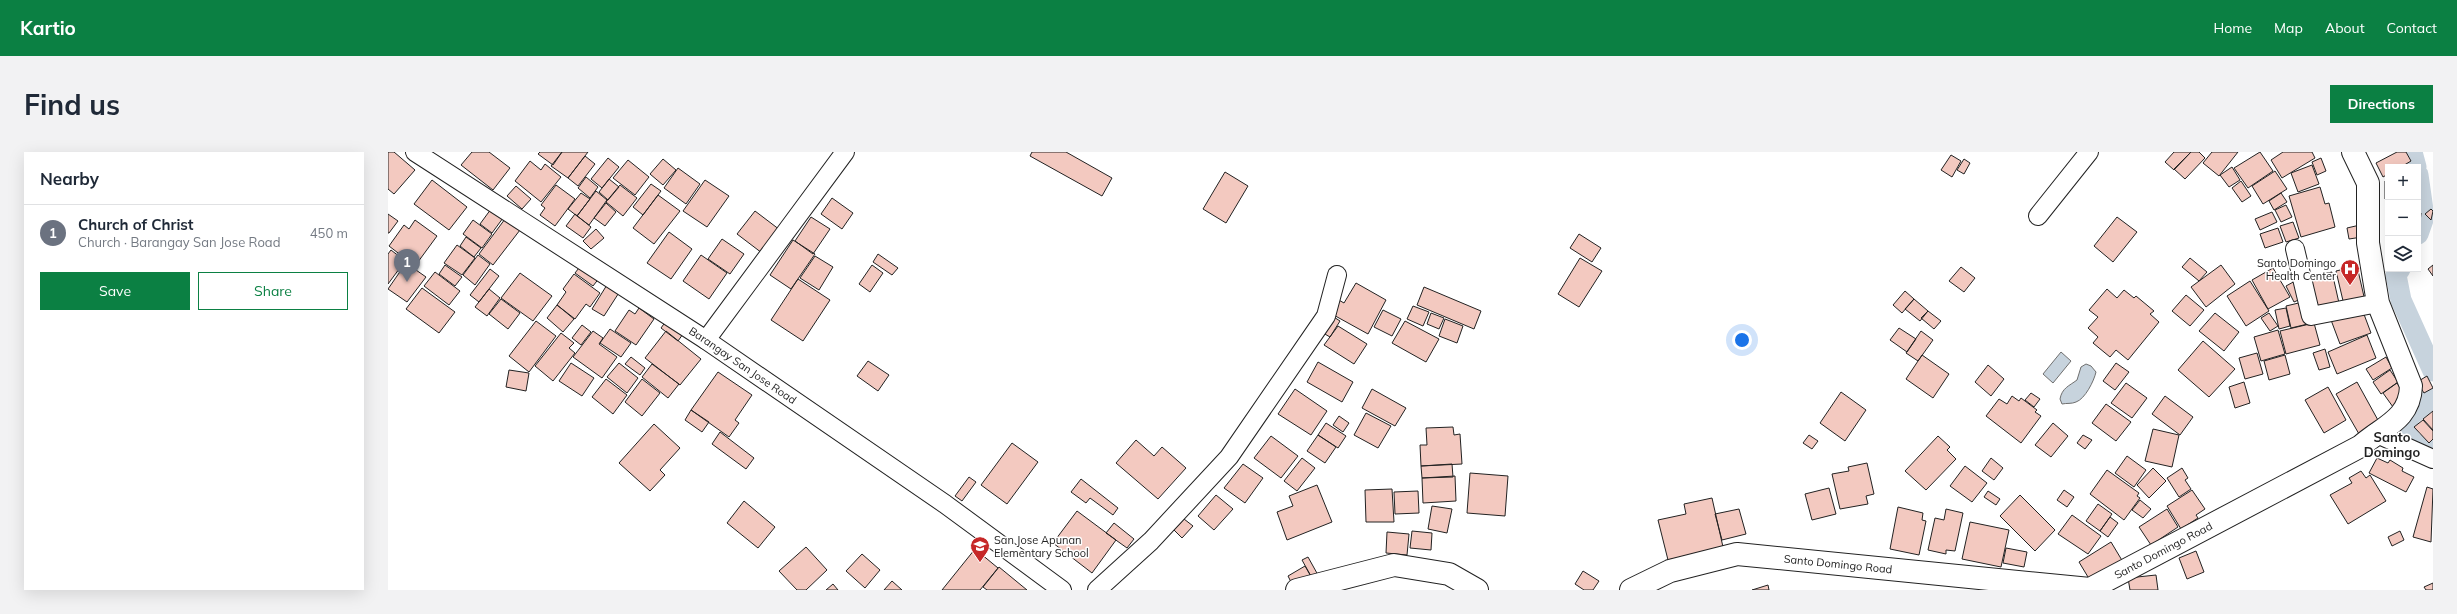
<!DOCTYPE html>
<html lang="en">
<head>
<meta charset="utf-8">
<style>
  body { margin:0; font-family:Mulish,sans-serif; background:#f2f2f3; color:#1f2937 }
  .controls { position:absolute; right:12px; top:12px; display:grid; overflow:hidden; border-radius:0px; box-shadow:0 4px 16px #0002 }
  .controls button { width:36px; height:36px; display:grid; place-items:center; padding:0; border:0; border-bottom:1px solid #e0e1e3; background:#fff; color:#1f2937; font:20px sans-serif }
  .you { position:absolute; left:1354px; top:188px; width:14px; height:14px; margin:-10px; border:3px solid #fff; border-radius:50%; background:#1a73e8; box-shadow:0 0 0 6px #1a73e833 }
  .badge { display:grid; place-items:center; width:26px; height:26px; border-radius:50%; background:#0b8043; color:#fff; font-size:13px; font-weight:700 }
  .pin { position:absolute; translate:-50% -33px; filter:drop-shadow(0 1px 2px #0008) }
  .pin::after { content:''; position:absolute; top:21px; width:14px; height:12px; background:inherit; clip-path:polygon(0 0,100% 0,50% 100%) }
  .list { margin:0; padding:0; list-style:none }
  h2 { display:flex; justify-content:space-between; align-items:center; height:52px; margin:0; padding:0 16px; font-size:17px }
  h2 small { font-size:13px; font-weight:400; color:#747a83 }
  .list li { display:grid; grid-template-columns:26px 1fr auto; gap:12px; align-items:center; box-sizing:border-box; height:56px; padding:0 16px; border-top:1px solid #e0e1e3 }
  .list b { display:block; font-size:15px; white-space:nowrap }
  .list p { margin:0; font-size:13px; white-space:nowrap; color:#747a83 }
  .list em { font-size:13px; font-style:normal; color:#747a83 }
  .actions { display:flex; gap:8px; padding:12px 16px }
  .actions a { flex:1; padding:9px 0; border:1px solid #0b8043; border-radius:0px; text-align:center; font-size:14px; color:#0b8043 }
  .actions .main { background:#0b8043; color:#fff }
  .icon { flex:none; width:22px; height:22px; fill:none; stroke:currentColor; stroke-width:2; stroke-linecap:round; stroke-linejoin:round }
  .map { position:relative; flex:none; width:2045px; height:438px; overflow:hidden; border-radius:0px }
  header { display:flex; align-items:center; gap:24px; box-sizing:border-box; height:56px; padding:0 20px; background:#0b8043; color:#fff }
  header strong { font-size:19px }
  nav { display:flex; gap:22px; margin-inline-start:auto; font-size:14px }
  .intro { display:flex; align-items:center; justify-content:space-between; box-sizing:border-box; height:96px; padding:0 24px }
  h1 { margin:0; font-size:28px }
  .button { padding:10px 18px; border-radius:0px; background:#0b8043; color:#fff; font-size:14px; font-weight:700 }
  main { display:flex; gap:24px; padding:0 24px }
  aside { flex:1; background:#fff; border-radius:0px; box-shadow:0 4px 16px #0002 }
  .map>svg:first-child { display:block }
  .water { fill:#c7d3dd; stroke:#6f6f6f }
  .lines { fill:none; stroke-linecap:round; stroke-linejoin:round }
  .canal { stroke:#c7d3dd; stroke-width:21 }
  .building { fill:#f3c9c0; stroke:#222 }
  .minor-casing { stroke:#222; stroke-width:20 }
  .tertiary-casing { stroke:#222; stroke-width:24 }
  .minor { stroke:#fff; stroke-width:18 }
  .tertiary { stroke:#fff; stroke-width:22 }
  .labels { text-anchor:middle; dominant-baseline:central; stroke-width:3; stroke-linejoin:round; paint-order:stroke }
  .poi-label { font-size:11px; fill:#222; stroke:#fff; text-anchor:end }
  .street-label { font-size:11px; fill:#222; stroke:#fff }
  .quarter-label { font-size:13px; font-weight:bold; fill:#222; stroke:#fff }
</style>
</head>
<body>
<header>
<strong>Kartio</strong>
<nav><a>Home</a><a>Map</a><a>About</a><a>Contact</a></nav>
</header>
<div class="intro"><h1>Find us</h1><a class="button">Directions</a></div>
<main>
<aside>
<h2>Nearby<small></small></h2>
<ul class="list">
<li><span class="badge" style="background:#6b7280">1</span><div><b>Church of Christ</b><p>Church · Barangay San Jose Road</p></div><em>450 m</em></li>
</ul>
<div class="actions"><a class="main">Save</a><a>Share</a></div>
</aside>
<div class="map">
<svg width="2045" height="438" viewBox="0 0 2045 438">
  <rect width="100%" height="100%" fill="#fff"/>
  <!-- water -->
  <path class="water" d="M1673,200L1683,209L1665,231L1655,222Z
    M1698,212L1703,214L1708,220C1706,229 1697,247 1688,250C1684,252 1678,251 1674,252L1672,247C1674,236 1681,234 1689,228L1693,215Z"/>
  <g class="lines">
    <!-- canal -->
    <path class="canal" d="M2024,0L2028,15
      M2030,23L2036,65L2030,82
      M2012,117L2008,123L2013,148L2045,219
      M2044,299L2024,290L2017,279L2022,264L2045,245"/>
  </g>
  <!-- building -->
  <path class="building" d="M0,0H6L27,18L6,42L0,37Z
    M84,0H101L122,16L105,38L73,13Z
    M152,0H174L165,13L150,2Z
    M174,0H200L180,26L163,14Z
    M644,0H678L724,26L714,44L642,4Z
    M1786,0H1803L1786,18L1777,10Z
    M1803,0H1811L1817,6L1797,27L1786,17Z
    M1824,0H1850L1831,24L1815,11Z
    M1872,0L1885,19L1860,36L1846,16Z
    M1895,0H1924L1927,6L1894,26L1883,8Z
    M2009,0H2018L2023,9L2013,15H2000V22L1995,25L1988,11Z
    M1563,3L1573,9L1564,25L1553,18Z
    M197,4L207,12L190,34L180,26Z
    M220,6L231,15L214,36L203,27Z
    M1933,6L1938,19L1929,23L1924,10Z
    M275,7L288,18L275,33L262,22Z
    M1576,7L1582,11L1576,22L1569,18Z
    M240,8L261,25L247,43L225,26Z
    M142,9L153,18L157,12L173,25L153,50L127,29Z
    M1924,13L1931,32L1910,40L1903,21Z
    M1844,15L1852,28L1841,35L1832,23Z
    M290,16L312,32L298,52L276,36Z
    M1887,19L1899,37L1875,52L1864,34Z
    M837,20L860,34L838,71L815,57Z
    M198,25L210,35L202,46L190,36Z
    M221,27L231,35L220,48L211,40Z
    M44,28L79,55L61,78L26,52Z
    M317,28L341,44L319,75L295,59Z
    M2000,28V47H1997V29Z
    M1853,29L1863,44L1854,50L1844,36Z
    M263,32L273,39L255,63L245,55Z
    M168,33L187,47L167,74L152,63L157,56L153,53Z
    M232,33L249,46L235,64L218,50Z
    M128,34L143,47L134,57L119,44Z
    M1932,35L1937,52L1941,51L1947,75L1913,85L1901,44Z
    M208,39L219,48L201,73L189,64Z
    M193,41L202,47L189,64L180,57Z
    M1893,41L1899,50L1886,58L1881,49Z
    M270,43L292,59L266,92L245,76Z
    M444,46L465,61L454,77L433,62Z
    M218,51L228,60L217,74L206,66Z
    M1898,53L1904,65L1893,70L1887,58Z
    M103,57L115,66L104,81L92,72Z
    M2043,57L2045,59L2043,68L2037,62Z
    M367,59L392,78L374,101L349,82Z
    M1884,60L1889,70L1872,78L1867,67Z
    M2030,61H2033L2032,71L2030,70Z
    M0,62L10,69L1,81H0Z
    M187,62L203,75L195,86L178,74Z
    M423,65L442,77L425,102L407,89Z
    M1729,65L1749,80L1725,110L1706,94Z
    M117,67L132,78L105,113L91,102Z
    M27,68L49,84L27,114L1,94L16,73L21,77Z
    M85,68L104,82L94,96L75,82Z
    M1905,70L1911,86L1898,90L1892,74Z
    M1972,73L1974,85L1961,87L1959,76Z
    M1890,76L1895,90L1877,96L1872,82Z
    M208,77L216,86L203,97L195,89Z
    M281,80L304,97L283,127L259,111Z
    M1191,82L1213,96L1204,110L1182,96Z
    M78,85L93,96L86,105L72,94Z
    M334,87L356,102L342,122L320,107Z
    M405,88L427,102L403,137L382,123Z
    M69,93L87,106L74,123L56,111Z
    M3,98L17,109L0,132V102Z
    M490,102L510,116L504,123L485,110Z
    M90,103L102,112L87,133L75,123Z
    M313,103L339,121L321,147L295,129Z
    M427,104L445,115L431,138L412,126Z
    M1192,106L1214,119L1191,155L1170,142Z
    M1802,106L1819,120L1811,129L1794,115Z
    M18,111L38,125L19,150L0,137Z
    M194,112L212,125L205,134L187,121Z
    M57,113L74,125L67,134L51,122Z
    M484,113L495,121L482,140L471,132Z
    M1833,113L1847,132L1818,155L1803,135Z
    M2045,113V124L2040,117Z
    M1969,114L1977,149L1956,153L1948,119Z
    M1573,115L1587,126L1576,140L1561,129Z
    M1885,116L1902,145L1880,157L1864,128Z
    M102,117L111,124L91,150L82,143Z
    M47,120L72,139L61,153L36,134Z
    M1944,120L1951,151L1923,157L1915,126Z
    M132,121L164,144L145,169L113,146Z
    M186,122L212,141L202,155L198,152L187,167L169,153L178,140L175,137Z
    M410,127L442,148L415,189L383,168Z
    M222,128L234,136L216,164L204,157Z
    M1909,128L1917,145L1906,150L1898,134Z
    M1862,129L1881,159L1858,174L1839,144Z
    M968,131L998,148L980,182L942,161L949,147L956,151Z
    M1036,135L1093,159L1086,177L1029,153Z
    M34,136L67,160L51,181L18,157Z
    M101,137L112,146L99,164L87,155Z
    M1719,137L1729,146L1736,138L1746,146L1748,144L1766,159L1762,162L1771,170L1740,208L1728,198L1722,205L1705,191L1710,185L1700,176L1710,165L1701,158Z
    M1517,139L1526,147L1514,161L1505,153Z
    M1798,143L1816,158L1802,174L1784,159Z
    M113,147L132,161L120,177L101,162Z
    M1526,147L1540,159L1532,169L1517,157Z
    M1919,149L1924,171L1903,176L1898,154Z
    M169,153L186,167L175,180L159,166Z
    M1025,154L1041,160L1035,174L1019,167Z
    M251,156L266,167L248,193L227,179L241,158L247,162Z
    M1898,156L1902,174L1891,177L1887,158Z
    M1974,157L1983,181L1952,192L1943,168Z
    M995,158L1013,167L1004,184L986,175Z
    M1540,159L1553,169L1546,177L1533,166Z
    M1043,161L1056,166L1051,177L1039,172Z
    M1827,161L1851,180L1836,199L1811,179Z
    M1881,161L1890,174L1882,179L1873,166Z
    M941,162L952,169L942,185L930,178Z
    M1057,167L1075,174L1069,191L1051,184Z
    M148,169L168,184L141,220L121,204Z
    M278,169L295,182L290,189L273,176Z
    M1017,169L1051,187L1038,210L1004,191Z
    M1926,171L1932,193L1898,202L1892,179Z
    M194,173L203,180L193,193L184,186Z
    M950,174L979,192L966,212L936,193Z
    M1511,176L1528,187L1519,200L1502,188Z
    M222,177L243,191L233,205L212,191Z
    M1890,178L1897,202L1873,209L1866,185Z
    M205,179L215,186L211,192L229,205L214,226L185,205Z
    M278,179L313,207L292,233L257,206Z
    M1533,179L1545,188L1530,209L1518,201Z
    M173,181L186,191L181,196L187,201L165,229L147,214Z
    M1979,183L1988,206L1949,222L1940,200Z
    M1815,189L1847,217L1821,245L1790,218Z
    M1937,197L1942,215L1931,218L1925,201Z
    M1869,201L1875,222L1857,227L1851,206Z
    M1534,203L1561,222L1545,246L1518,227Z
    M1897,203L1902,222L1881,228L1876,209Z
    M243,205L257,216L252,223L237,212Z
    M1998,205L2004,216L1985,228L1978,217Z
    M480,209L501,223L490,239L469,224Z
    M930,210L965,230L954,250L919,230Z
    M183,211L206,226L194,244L171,229Z
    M231,211L250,226L239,241L219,225Z
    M1728,211L1741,220L1727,238L1715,229Z
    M264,212L291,232L280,246L254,225Z
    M1600,213L1616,227L1603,244L1587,230Z
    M121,218L141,221L138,239L118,235Z
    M2002,218L2010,230L1993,242L1985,230Z
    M330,220L364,243L347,268L351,271L341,285L303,258Z
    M2039,224L2045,236L2036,241L2029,230Z
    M218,227L239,243L225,262L204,245Z
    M254,227L272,241L254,264L237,250Z
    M1856,230L1862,251L1847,256L1841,235Z
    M1969,230L1991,270L1971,282L1948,242Z
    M1738,231L1759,246L1744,266L1723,251Z
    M2009,231L2019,245L2005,255L1995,241Z
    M1940,235L1958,268L1936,281L1917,248Z
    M907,237L939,259L923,283L890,262Z
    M984,237L1018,256L1007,274L974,256Z
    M1453,240L1478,258L1457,289L1432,271Z
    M1643,241L1652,247L1646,255L1637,248Z
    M1624,244L1631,249L1633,246L1649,258L1647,260L1653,264L1633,291L1598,264L1611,247L1619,252Z
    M1777,244L1805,265L1792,283L1764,262Z
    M1718,252L1743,270L1728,289L1704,271Z
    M303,258L321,270L314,280L297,268Z
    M2045,259V278L2035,267Z
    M978,261L1003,274L990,296L966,283Z
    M951,264L961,271L955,280L945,273Z
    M2035,268L2045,279V287L2041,291L2026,275Z
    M938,271L958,284L950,296L930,283Z
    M1665,271L1680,284L1663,305L1647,293Z
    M266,272L292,296L272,318L277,323L262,339L231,311Z
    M1065,275L1066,283L1072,282L1074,312L1033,314L1032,293H1039L1038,276Z
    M1765,277L1791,283L1784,315L1757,309Z
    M332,280L366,306L358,317L324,292Z
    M930,283L948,295L937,311L919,299Z
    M1421,283L1430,289L1424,297L1415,291Z
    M1695,283L1704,288L1697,297L1689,291Z
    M883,284L910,304L893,326L866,306Z
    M1550,284L1562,295L1559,298L1568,307L1538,338L1517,319Z
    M748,288L766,304L774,295L798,316L770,347L728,311Z
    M624,291L650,310L619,352L593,333Z
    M1739,304L1758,318L1746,335L1727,321Z
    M914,306L927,316L909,339L896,329Z
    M1603,306L1615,316L1606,328L1594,319Z
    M1989,306L2000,311L2002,308L2015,316L2014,319L2026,325L2018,340L1981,321Z
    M1479,311L1486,342L1478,344L1480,352L1452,357L1444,322L1461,319L1460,315Z
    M855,312L875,326L857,351L836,336Z
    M1064,312L1065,325L1034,326L1033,314Z
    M1577,314L1599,331L1584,350L1562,334Z
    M1765,316L1778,329L1761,346L1749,333Z
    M1794,316L1800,326L1797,328L1803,337L1791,345L1779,326Z
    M1719,318L1751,341L1749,344L1752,346L1736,368L1702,342Z
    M1973,319L1978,326L1982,323L1998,349L1960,372L1942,343L1964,331L1961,326Z
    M1082,321L1120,324L1117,364L1079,361Z
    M1067,324L1068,349L1035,351L1034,326Z
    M581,325L588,330L574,349L567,344Z
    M693,327L730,356L725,363L702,346L698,351L683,340Z
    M929,333L944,370L899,388L889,360L905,354L901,344Z
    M2039,335L2045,337L2043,390L2025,385Z
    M1441,336L1448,362L1424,368L1417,342Z
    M1004,337L1006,370H978L977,338Z
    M1676,338L1686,345L1679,355L1669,348Z
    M1804,338L1817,357L1808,363L1810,366L1793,377L1779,354Z
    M1030,339L1031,361L1007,362L1006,340Z
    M1600,339L1612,347L1608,353L1596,345Z
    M828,343L845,357L826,378L810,364Z
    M1632,343L1667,378L1647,399L1612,364Z
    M1324,346L1335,395L1280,408L1270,368L1298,362L1296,352Z
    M1752,348L1763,357L1755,366L1744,358Z
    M356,349L387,375L370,396L339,371Z
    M1710,352L1724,362L1712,379L1698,369Z
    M1044,354L1064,357L1059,381L1040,377Z
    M1510,355L1535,361L1534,368L1538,369L1531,403L1502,397Z
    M1351,357L1358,382L1334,388L1327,362Z
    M1558,357L1575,361L1567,399L1558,398V402L1540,398L1547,366L1556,368Z
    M1779,357L1790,375L1763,393L1751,375Z
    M689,359L728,388L704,421L665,391Z
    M1684,363L1713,384L1700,402L1670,382Z
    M1722,365L1730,371L1720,385L1712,379Z
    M796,367L805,374L794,386L786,378Z
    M1582,370L1621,378L1613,415L1574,407Z
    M726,371L746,387L739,396L718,381Z
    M1024,379L1044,381L1043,398L1022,396Z
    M2012,379L2016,388L2004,394L2000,385Z
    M999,380L1021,382L1019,403L998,401Z
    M1723,390L1735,410L1703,430L1691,410Z
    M418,395L439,418L418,438H409L391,419Z
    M1618,396L1639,400L1636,415L1615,411Z
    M587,397L610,416L592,438H554Z
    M1808,399L1816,420L1799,427L1791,406Z
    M474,402L492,418L477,436L458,419Z
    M920,405L930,423L924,426L914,408Z
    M917,414L925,428L907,438L900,424Z
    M611,415L639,438H599L595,435Z
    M1195,419L1211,429L1205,438H1196L1187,432Z
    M1768,423L1770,438H1742L1740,426Z
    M504,429L514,438H496Z
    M2045,431V438H2038L2036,435Z
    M445,432L450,438H438Z
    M1380,433L1381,438H1364Z"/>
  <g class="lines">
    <defs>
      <g id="minor">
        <path id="s1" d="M27,0L318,188L557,352L674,438"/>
        <path d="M1650,64L1701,0"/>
        <path d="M1907,97L1923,164L1990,151"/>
        <path d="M318,188L457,0"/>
        <path d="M1987,281L2045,307"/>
        <path d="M709,438L763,389L841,305L938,164L949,123"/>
      </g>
      <g id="tertiary">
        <path d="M909,438L1006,413L1061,422L1089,438"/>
        <path id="s2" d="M1243,438L1282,419L1349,402L1702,437L1973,294C1994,275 2022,268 2023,234L1990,151L1980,91V31L1965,0"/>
      </g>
    </defs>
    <!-- minor casing -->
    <use href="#minor" class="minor-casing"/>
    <!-- tertiary casing -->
    <use href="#tertiary" class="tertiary-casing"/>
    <!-- minor -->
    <use href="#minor" class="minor"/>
    <!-- tertiary -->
    <use href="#tertiary" class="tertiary"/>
  </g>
  <!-- icons -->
  <defs>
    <symbol id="hospital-pin" viewBox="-11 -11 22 30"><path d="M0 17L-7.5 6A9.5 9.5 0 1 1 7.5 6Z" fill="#c62828" stroke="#fff"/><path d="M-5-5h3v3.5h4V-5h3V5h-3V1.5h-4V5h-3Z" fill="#fff"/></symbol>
    <symbol id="school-pin" viewBox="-11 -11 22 30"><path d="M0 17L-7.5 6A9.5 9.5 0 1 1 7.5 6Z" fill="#c62828" stroke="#fff"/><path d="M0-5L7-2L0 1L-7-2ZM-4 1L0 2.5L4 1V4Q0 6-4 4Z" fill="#fff"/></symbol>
  </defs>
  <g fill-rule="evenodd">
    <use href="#hospital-pin" x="1951" y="106" width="22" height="30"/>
    <use href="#school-pin" x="581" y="383" width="22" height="30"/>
  </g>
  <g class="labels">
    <!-- poi labels -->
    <g class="poi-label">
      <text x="1948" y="111">Santo Domingo<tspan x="1948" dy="13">Health Center</tspan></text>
      <text x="606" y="388" text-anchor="start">San Jose Apunan<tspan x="606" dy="13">Elementary School</tspan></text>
    </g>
    <!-- street labels -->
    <g class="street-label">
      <text stroke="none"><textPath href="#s1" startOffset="391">Barangay San Jose Road</textPath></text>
      <text stroke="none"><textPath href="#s2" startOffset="550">Santo Domingo Road</textPath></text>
      <text stroke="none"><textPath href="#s2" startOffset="214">Santo Domingo Road</textPath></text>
    </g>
    <!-- quarter labels -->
    <g class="quarter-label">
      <text x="2004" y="285">Santo<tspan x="2004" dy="15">Domingo</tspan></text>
    </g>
  </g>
</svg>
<div class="controls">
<button>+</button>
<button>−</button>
<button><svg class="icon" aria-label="layers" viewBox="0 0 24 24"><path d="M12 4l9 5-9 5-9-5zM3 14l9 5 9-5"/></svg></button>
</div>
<div class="you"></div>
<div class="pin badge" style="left:19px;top:130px;background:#6b7280">1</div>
</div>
</main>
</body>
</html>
